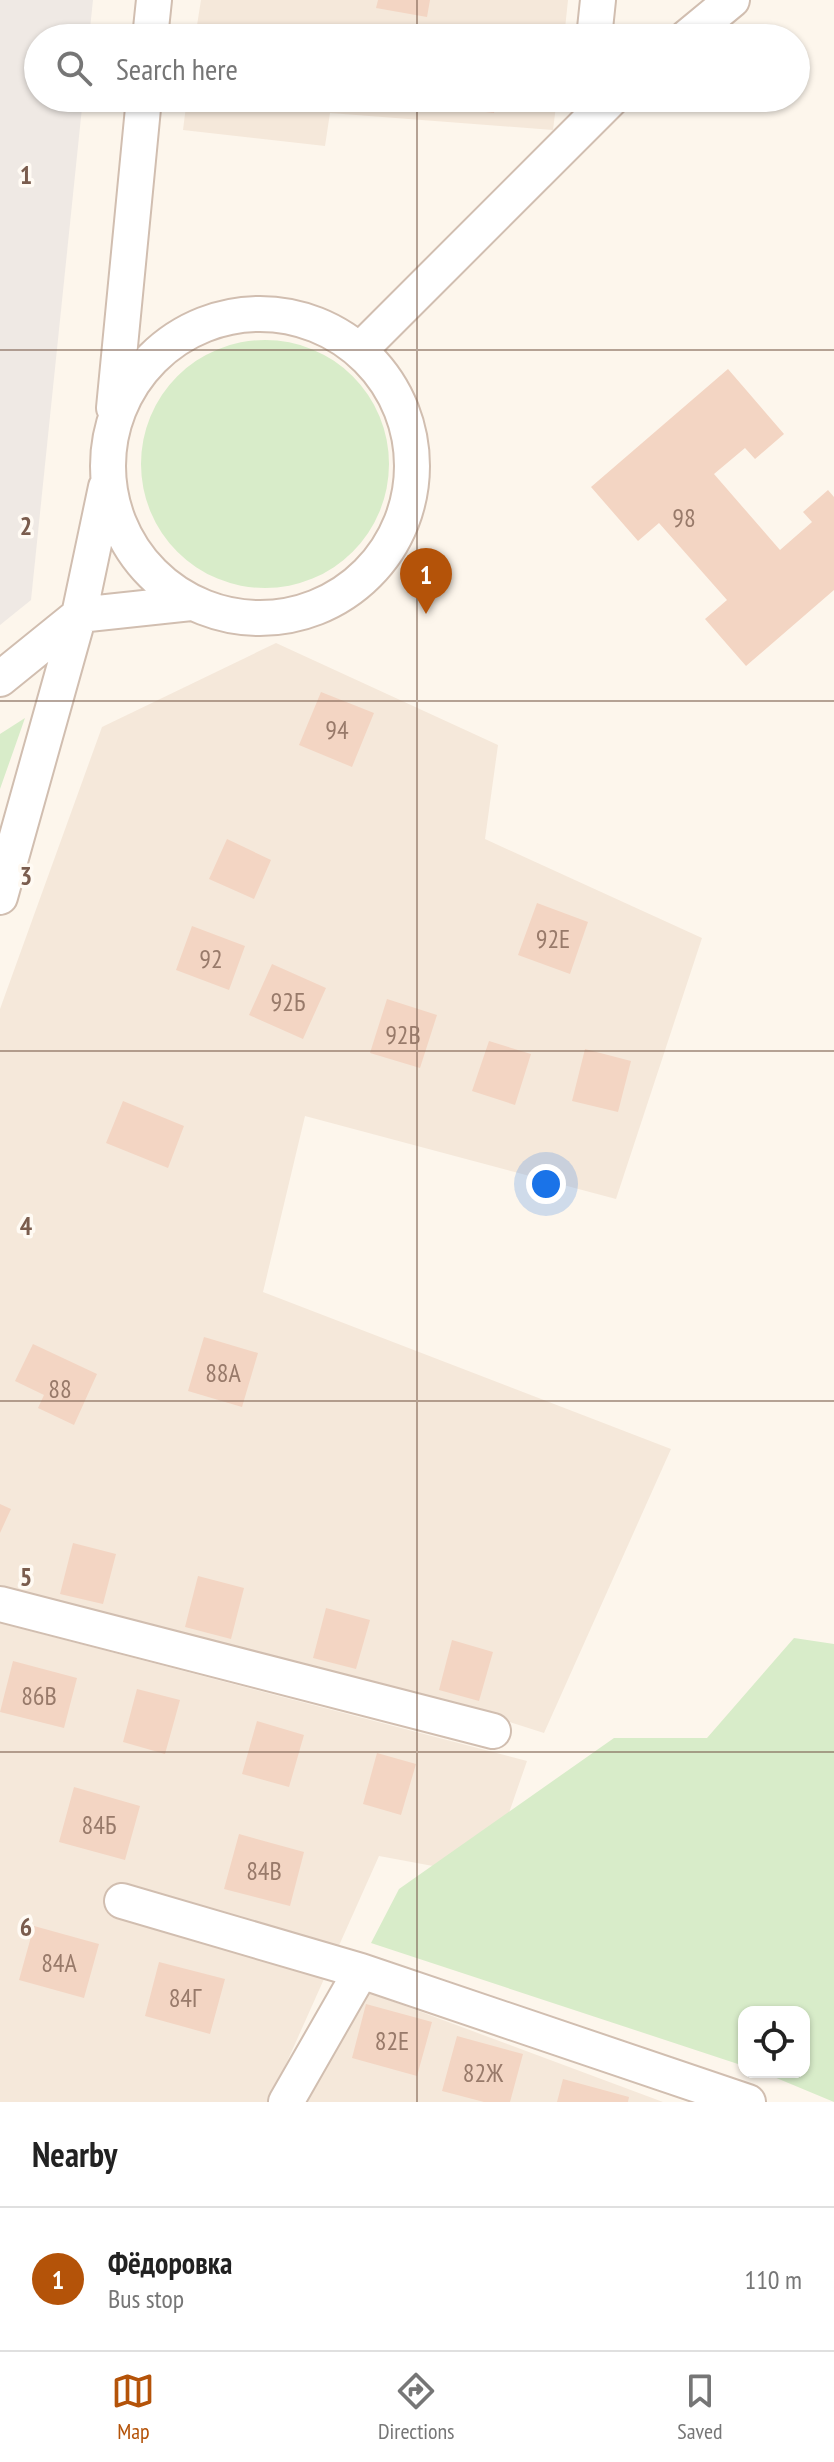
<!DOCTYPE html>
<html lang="en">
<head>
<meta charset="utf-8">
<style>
  body { margin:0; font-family:"PT Sans Narrow",sans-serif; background:#f2f2f2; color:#222 }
  .controls { position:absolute; right:24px; bottom:24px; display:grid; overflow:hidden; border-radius:16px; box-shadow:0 2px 6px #0004 }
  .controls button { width:72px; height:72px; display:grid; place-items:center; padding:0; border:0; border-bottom:2px solid #e0e0e0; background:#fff; color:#222; font:40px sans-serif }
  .you { position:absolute; left:546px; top:1184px; width:28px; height:28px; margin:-20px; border:6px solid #fff; border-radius:50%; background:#1a73e8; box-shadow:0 0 0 12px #1a73e833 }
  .badge { display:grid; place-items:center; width:52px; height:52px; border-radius:50%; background:#b45309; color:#fff; font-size:26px; font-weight:700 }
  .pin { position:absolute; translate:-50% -66px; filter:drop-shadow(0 2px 4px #0008) }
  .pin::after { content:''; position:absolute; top:42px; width:28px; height:24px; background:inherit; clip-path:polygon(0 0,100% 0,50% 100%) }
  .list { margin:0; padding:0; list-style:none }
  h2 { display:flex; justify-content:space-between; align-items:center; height:104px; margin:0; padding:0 32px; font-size:34px }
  h2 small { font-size:26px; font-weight:400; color:#767676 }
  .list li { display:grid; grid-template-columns:52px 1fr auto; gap:24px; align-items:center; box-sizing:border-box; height:144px; padding:0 32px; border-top:2px solid #e0e0e0 }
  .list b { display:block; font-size:30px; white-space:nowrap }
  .list p { margin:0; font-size:26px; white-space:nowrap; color:#767676 }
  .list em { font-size:26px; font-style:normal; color:#767676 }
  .icon { flex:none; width:44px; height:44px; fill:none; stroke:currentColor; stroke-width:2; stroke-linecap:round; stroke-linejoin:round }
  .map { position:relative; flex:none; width:834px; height:2102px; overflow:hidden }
  .search { position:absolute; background:#fff; box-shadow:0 2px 6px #0004; left:24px; right:24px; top:24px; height:88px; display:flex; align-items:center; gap:20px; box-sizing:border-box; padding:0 28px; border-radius:44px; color:#767676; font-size:30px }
  .sheet { height:248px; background:#fff }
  nav { display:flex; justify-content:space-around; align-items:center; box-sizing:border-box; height:112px; border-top:2px solid #e0e0e0; background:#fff; font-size:22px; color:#767676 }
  nav a { display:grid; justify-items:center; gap:4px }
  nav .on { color:#b45309 }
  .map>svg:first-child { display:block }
  .residential { fill:#f5e8da }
  .industrial { fill:#efe9e4 }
  .green { fill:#d8ecc9 }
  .building { fill:#f3d5c3 }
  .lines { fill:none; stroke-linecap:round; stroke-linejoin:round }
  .minor-casing { stroke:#d1beb0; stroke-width:38 }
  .minor { stroke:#fff; stroke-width:34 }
  .grid { fill:none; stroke:#7a5c4d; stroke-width:2; stroke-opacity:0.55 }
  .labels { text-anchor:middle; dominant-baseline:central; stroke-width:7; stroke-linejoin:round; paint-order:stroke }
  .number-label { font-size:26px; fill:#987a6a }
  .grid-label { font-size:26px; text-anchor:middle; font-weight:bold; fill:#7a5c4d; stroke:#fffaf3; stroke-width:7; stroke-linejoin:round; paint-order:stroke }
</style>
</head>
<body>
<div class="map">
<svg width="834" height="2102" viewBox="0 0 834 2102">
  <rect width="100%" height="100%" fill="#fdf6ec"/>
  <!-- residential -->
  <path class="residential" d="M201,0H568L564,38H195Z
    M187,98H557L553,130L330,113L325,146L183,130Z
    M276,643L498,745L485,839L702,938L616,1199L305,1116L263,1292L671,1449L544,1733L423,1694L0,1586V1009L102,727Z
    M0,1623L527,1761L487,1876L379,1856L269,2102H0Z
    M365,1991L663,2102H305Z"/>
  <!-- industrial -->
  <path class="industrial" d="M0,0H93L89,38H38V98H83L31,600L0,625Z"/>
  <!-- green -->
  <path class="green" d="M141 464a124 124 0 1 1 248 0a124 124 0 1 1-248 0Z
    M25,718L0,789V734Z
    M794,1638L834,1644V2102L762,2072H804V2012H744V2066L371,1943L399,1889L614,1738H707Z"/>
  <!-- building -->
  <path class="building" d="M378,0H430L427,17L376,8Z
    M452,98H496L494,113L451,108Z
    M728,369L784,434L755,459L745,448L714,474L780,550L812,522L803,512L828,490L834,497V590L746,666L705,619L727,600L659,523L638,541L591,487Z
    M321,692L374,713L352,767L299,745Z
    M227,839L271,860L254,899L209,879Z
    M537,903L588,922L570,974L518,955Z
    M192,926L245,946L229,990L176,970Z
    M272,964L326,988L303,1039L249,1015Z
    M387,999L437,1015L420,1068L370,1053Z
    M489,1041L531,1054L515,1105L472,1091Z
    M585,1049L631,1061L618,1112L572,1101Z
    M123,1101L184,1126L168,1168L106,1143Z
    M204,1337L258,1353L242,1407L188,1391Z
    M33,1344L97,1374L74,1425L38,1408L44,1395L15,1381Z
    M0,1504L11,1509L0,1533Z
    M73,1543L116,1554L103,1604L60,1594Z
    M198,1576L244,1588L231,1639L185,1627Z
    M326,1608L370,1620L356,1669L313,1658Z
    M452,1640L493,1652L479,1701L439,1690Z
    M13,1661L77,1678L64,1728L0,1712Z
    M137,1689L180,1700L165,1754L123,1742Z
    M257,1721L304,1735L289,1787L242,1774Z
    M377,1753L416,1764L401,1815L363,1804Z
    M74,1787L140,1806L125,1860L59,1842Z
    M239,1834L304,1852L290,1906L224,1889Z
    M34,1926L99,1944L84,1998L19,1980Z
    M159,1962L225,1979L210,2034L145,2016Z
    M366,2004L432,2022L417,2076L352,2058Z
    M457,2036L523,2054L510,2102H484L442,2091Z
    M563,2079L629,2097L628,2102H557Z"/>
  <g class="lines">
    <defs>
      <path id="minor" d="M150,38L154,0
        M594,38L598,0
        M686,38L732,0
        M108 466a152 152 0 1 1 304 0a152 152 0 1 1-304 0Z
        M360,350L612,98
        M114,408L144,98
        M0,679L79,615L191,603
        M0,897L79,615L106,487
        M0,1604L493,1731
        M122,1901L361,1971
        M286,2102L361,1971L748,2102"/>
    </defs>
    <!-- minor casing -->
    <use href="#minor" class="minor-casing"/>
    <!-- minor -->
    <use href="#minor" class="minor"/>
  </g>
  <!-- grid -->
  <path class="grid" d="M417,0V38M417,98V2102M0,350H834M0,701H834M0,1051H834M0,1401H834M0,1752H834"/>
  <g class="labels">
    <!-- number labels -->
    <g class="number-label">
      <text x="684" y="517">98</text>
      <text x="337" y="729">94</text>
      <text x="553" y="938">92Е</text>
      <text x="211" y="958">92</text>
      <text x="288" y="1001">92Б</text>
      <text x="403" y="1034">92В</text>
      <text x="223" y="1372">88А</text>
      <text x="60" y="1388">88</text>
      <text x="39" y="1695">86В</text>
      <text x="99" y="1824">84Б</text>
      <text x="264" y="1870">84В</text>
      <text x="59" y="1962">84А</text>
      <text x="185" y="1997">84Г</text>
      <text x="392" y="2040">82Е</text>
      <text x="483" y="2072">82Ж</text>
    </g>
  </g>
  <g class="grid-label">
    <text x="26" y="184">1</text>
    <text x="26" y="535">2</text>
    <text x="26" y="885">3</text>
    <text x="26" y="1235">4</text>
    <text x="26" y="1586">5</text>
    <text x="26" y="1936">6</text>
  </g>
</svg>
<div class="controls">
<button><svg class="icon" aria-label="locate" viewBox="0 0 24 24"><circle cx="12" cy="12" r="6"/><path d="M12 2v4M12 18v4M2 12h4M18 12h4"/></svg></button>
</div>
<div class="you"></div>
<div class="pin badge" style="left:426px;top:614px">1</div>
<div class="search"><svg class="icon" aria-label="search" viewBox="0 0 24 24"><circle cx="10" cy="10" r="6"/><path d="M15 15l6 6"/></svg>Search here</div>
</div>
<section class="sheet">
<h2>Nearby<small></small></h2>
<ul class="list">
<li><span class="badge">1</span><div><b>Фёдоровка</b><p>Bus stop</p></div><em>110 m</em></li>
</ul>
</section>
<nav>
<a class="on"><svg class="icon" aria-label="map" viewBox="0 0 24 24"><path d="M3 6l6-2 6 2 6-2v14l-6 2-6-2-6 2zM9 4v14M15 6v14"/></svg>Map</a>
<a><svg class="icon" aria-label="directions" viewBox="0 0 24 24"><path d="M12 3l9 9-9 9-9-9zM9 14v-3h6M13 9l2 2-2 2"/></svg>Directions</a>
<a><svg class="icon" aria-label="saved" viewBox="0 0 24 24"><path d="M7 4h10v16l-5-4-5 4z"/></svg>Saved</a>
</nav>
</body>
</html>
